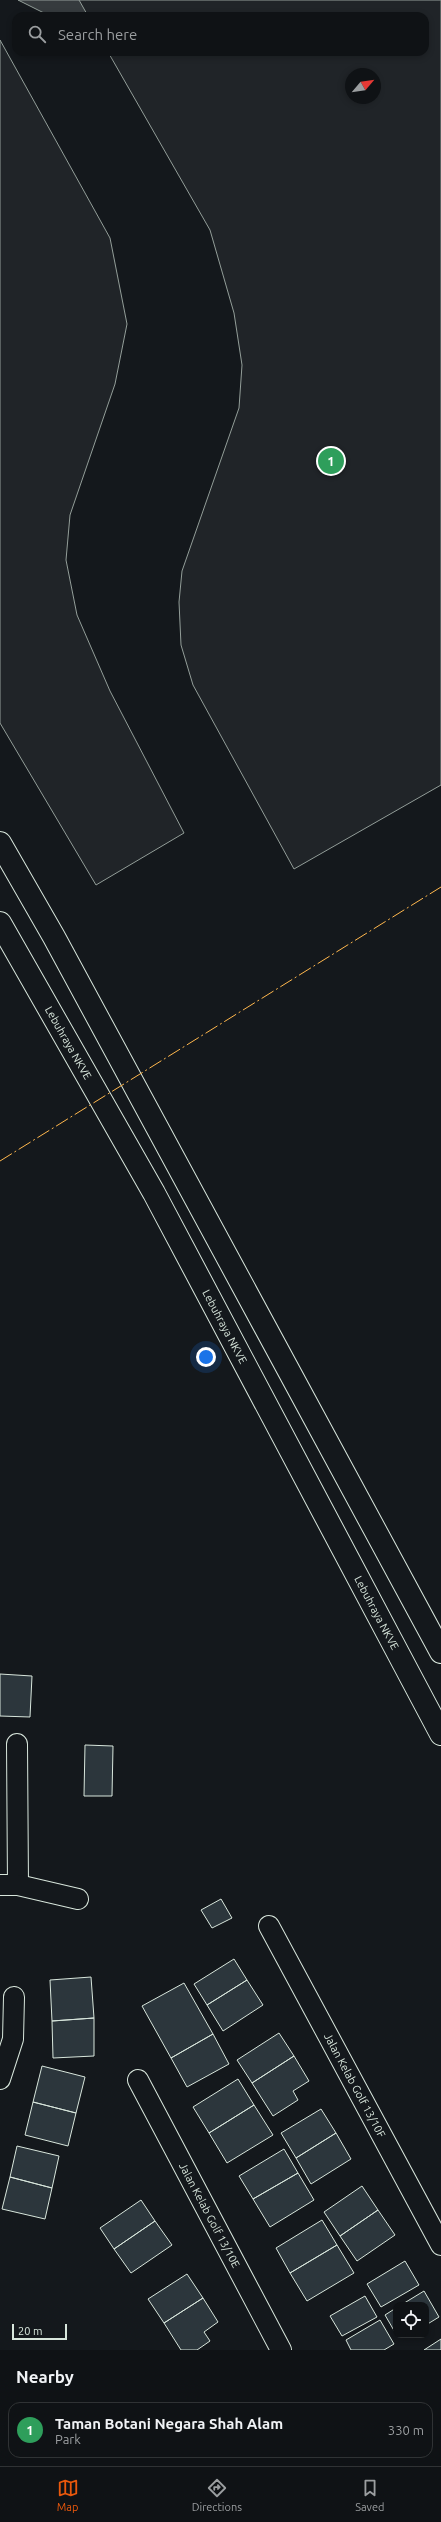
<!DOCTYPE html>
<html lang="en">
<head>
<meta charset="utf-8">
<style>
  body { margin:0; font-family:Ubuntu,sans-serif; background:#181b1e; color:#f1f3f6 }
  .controls { position:absolute; right:12px; bottom:12px; display:grid; overflow:hidden; border-radius:8px; box-shadow:0 2px 6px #0003 }
  .controls button { width:36px; height:36px; display:grid; place-items:center; padding:0; border:0; border-bottom:1px solid #2f3234; background:#0f1215; color:#f1f3f6; font:20px sans-serif }
  .compass { position:absolute; left:345px; top:68px; width:36px; height:36px; border-radius:50%; background:#0f1215; box-shadow:0 2px 6px #0003; rotate:61deg }
  .scale { position:absolute; left:12px; bottom:10px; width:55px; box-sizing:border-box; padding-left:4px; border:2px solid #d8e6dc; border-top:0; font-size:11px; line-height:14px; white-space:nowrap; color:#d8e6dc; -webkit-text-stroke:3px #14181c; paint-order:stroke }
  .you { position:absolute; left:206px; top:1357px; width:14px; height:14px; margin:-10px; border:3px solid #fff; border-radius:50%; background:#1a73e8; box-shadow:0 0 0 6px #1a73e833 }
  .badge { display:grid; place-items:center; width:26px; height:26px; border-radius:50%; background:#ea580c; color:#fff; font-size:13px; font-weight:700 }
  .pin { position:absolute; translate:-50% -50%; border:2px solid #fff; box-shadow:0 1px 4px #0006 }
  .list { margin:0; padding:0; list-style:none }
  h2 { display:flex; justify-content:space-between; align-items:center; height:52px; margin:0; padding:0 16px; font-size:17px }
  h2 small { font-size:13px; font-weight:400; color:#9b9ea0 }
  .list li { display:grid; grid-template-columns:26px 1fr auto; gap:12px; align-items:center; box-sizing:border-box; height:56px; margin:0 8px 8px; padding:0 8px; border:1px solid #2f3234; border-radius:12px }
  .list b { display:block; font-size:15px; white-space:nowrap }
  .list p { margin:0; font-size:13px; white-space:nowrap; color:#9b9ea0 }
  .list em { font-size:13px; font-style:normal; color:#9b9ea0 }
  .icon { flex:none; width:22px; height:22px; fill:none; stroke:currentColor; stroke-width:2; stroke-linecap:round; stroke-linejoin:round }
  .map { position:relative; flex:none; width:441px; height:2350px; overflow:hidden }
  .search { position:absolute; background:#0f1215; box-shadow:0 2px 6px #0003; left:12px; right:12px; top:12px; height:44px; display:flex; align-items:center; gap:10px; box-sizing:border-box; padding:0 14px; border-radius:12px; color:#9b9ea0; font-size:15px }
  .sheet { height:116px; background:#0f1215 }
  nav { display:flex; justify-content:space-around; align-items:center; box-sizing:border-box; height:56px; border-top:1px solid #2f3234; background:#0f1215; font-size:11px; color:#9b9ea0 }
  nav a { display:grid; justify-items:center; gap:2px }
  nav .on { color:#ea580c }
  .map>svg:first-child { display:block }
  .green { fill:#202428; stroke:#939e99; fill-rule:evenodd }
  .water { fill:#363b3e; stroke:#939e99 }
  .building { fill:#2c363c; stroke:#d8e6dc }
  .lines { fill:none; stroke-linecap:round; stroke-linejoin:round }
  .minor-casing { stroke:#d8e6dc; stroke-width:22 }
  .highway-casing { stroke:#d8e6dc; stroke-width:24 }
  .minor { stroke:#14181c; stroke-width:20 }
  .highway { stroke:#14181c; stroke-width:22 }
  .power { stroke:#ffb74d; stroke-width:1; stroke-dasharray:14 3 2 3; stroke-linecap:butt }
  .labels { text-anchor:middle; dominant-baseline:central; stroke-width:3; stroke-linejoin:round; paint-order:stroke }
  .street-label { font-size:11px; fill:#d8e6dc; stroke:#14181c }
</style>
</head>
<body>
<div class="map">
<svg width="441" height="2350" viewBox="0 0 441 2350">
  <rect width="100%" height="100%" fill="#14181c"/>
  <!-- green -->
  <path class="green" d="M72,0H441V785L294,869L193,685L181,645L179,602L182,571L239,408L242,365L234,313L210,230L108,52H425V16H83ZM351,74H375V98H351Z
    M0,40L110,238L127,324L115,384L70,515L66,560L77,615L110,691L184,833L96,885L0,723Z"/>
  <!-- water -->
  <path class="water" d="M18,0H79L88,16H50Z"/>
  <!-- building -->
  <path class="building" d="M0,1674L32,1676L30,1717L0,1716Z
    M85,1745L113,1746L112,1796H84Z
    M221,1899L232,1918L212,1928L201,1910Z
    M234,1959L247,1980L207,2005L194,1984Z
    M91,1977L94,2018L52,2021L50,1980Z
    M247,1980L263,2005L223,2031L207,2005Z
    M184,1983L213,2034L171,2058L142,2006Z
    M94,2018V2056L53,2058L52,2021Z
    M279,2033L294,2056L252,2083L237,2060Z
    M213,2034L229,2064L187,2087L171,2058Z
    M294,2056L309,2081L293,2091L298,2100L273,2116L252,2083Z
    M42,2066L85,2077L76,2113L33,2102Z
    M238,2079L254,2105L209,2133L193,2107Z
    M33,2102L76,2113L68,2146L25,2135Z
    M254,2105L273,2135L227,2163L209,2133Z
    M321,2109L336,2133L296,2158L281,2133Z
    M336,2133L351,2159L311,2184L296,2158Z
    M17,2146L59,2156L52,2188L10,2177Z
    M284,2149L298,2173L253,2199L239,2176Z
    M298,2173L314,2200L270,2227L253,2199Z
    M10,2177L52,2188L45,2219L2,2209Z
    M362,2186L378,2210L340,2236L324,2212Z
    M141,2200L155,2221L114,2249L100,2228Z
    M378,2210L395,2235L357,2261L340,2236Z
    M322,2220L337,2245L290,2273L276,2248Z
    M155,2221L172,2245L131,2273L114,2249Z
    M337,2245L354,2273L307,2301L290,2273Z
    M405,2261L419,2285L381,2307L367,2284Z
    M187,2274L203,2298L164,2323L148,2299Z
    M424,2291L439,2317L426,2325V2305H401Z
    M365,2296L377,2317L342,2336L330,2316Z
    M203,2298L218,2322L204,2332L210,2341L197,2350H181L164,2323Z
    M396,2308V2334L385,2315Z
    M380,2320L394,2344L384,2350H351L346,2340Z
    M441,2339V2350H424Z"/>
  <g class="lines">
    <defs>
      <g id="minor">
        <path d="M17,1744L18,1885"/>
        <path d="M0,1885H18L78,1899"/>
        <path id="s1" d="M269,1926L441,2245"/>
        <path d="M0,2079L13,2039L14,1997"/>
        <path id="s2" d="M138,2080L281,2350"/>
      </g>
      <g id="highway">
        <path d="M0,843L54,937L441,1652"/>
        <path id="s3" d="M0,923L154,1193L441,1734"/>
      </g>
    </defs>
    <!-- minor casing -->
    <use href="#minor" class="minor-casing"/>
    <!-- highway casing -->
    <use href="#highway" class="highway-casing"/>
    <!-- minor -->
    <use href="#minor" class="minor"/>
    <!-- highway -->
    <use href="#highway" class="highway"/>
    <!-- power -->
    <path class="power" d="M0,1161L441,887"/>
  </g>
  <g class="labels">
    <!-- street labels -->
    <g class="street-label">
      <text stroke="none"><textPath href="#s3" startOffset="138">Lebuhraya NKVE</textPath></text>
      <text stroke="none"><textPath href="#s3" startOffset="462">Lebuhraya NKVE</textPath></text>
      <text stroke="none"><textPath href="#s3" startOffset="786">Lebuhraya NKVE</textPath></text>
      <text stroke="none"><textPath href="#s1" startOffset="181">Jalan Kelab Golf 13/10F</textPath></text>
      <text stroke="none"><textPath href="#s2" startOffset="153">Jalan Kelab Golf 13/10E</textPath></text>
    </g>
  </g>
</svg>
<div class="controls">
<button><svg class="icon" aria-label="locate" viewBox="0 0 24 24"><circle cx="12" cy="12" r="6"/><path d="M12 2v4M12 18v4M2 12h4M18 12h4"/></svg></button>
</div>
<svg class="compass" viewBox="-18 -18 36 36"><path d="M0-13l5 13h-10z" fill="#e53935"/><path d="M0 13l5-13h-10z" fill="#9b9ea0"/></svg>
<div class="scale">20 m</div>
<div class="you"></div>
<div class="pin badge" style="left:331px;top:461px;background:#2e9e5b">1</div>
<div class="search"><svg class="icon" aria-label="search" viewBox="0 0 24 24"><circle cx="10" cy="10" r="6"/><path d="M15 15l6 6"/></svg>Search here</div>
</div>
<section class="sheet">
<h2>Nearby<small></small></h2>
<ul class="list">
<li><span class="badge" style="background:#2e9e5b">1</span><div><b>Taman Botani Negara Shah Alam</b><p>Park</p></div><em>330 m</em></li>
</ul>
</section>
<nav>
<a class="on"><svg class="icon" aria-label="map" viewBox="0 0 24 24"><path d="M3 6l6-2 6 2 6-2v14l-6 2-6-2-6 2zM9 4v14M15 6v14"/></svg>Map</a>
<a><svg class="icon" aria-label="directions" viewBox="0 0 24 24"><path d="M12 3l9 9-9 9-9-9zM9 14v-3h6M13 9l2 2-2 2"/></svg>Directions</a>
<a><svg class="icon" aria-label="saved" viewBox="0 0 24 24"><path d="M7 4h10v16l-5-4-5 4z"/></svg>Saved</a>
</nav>
</body>
</html>
